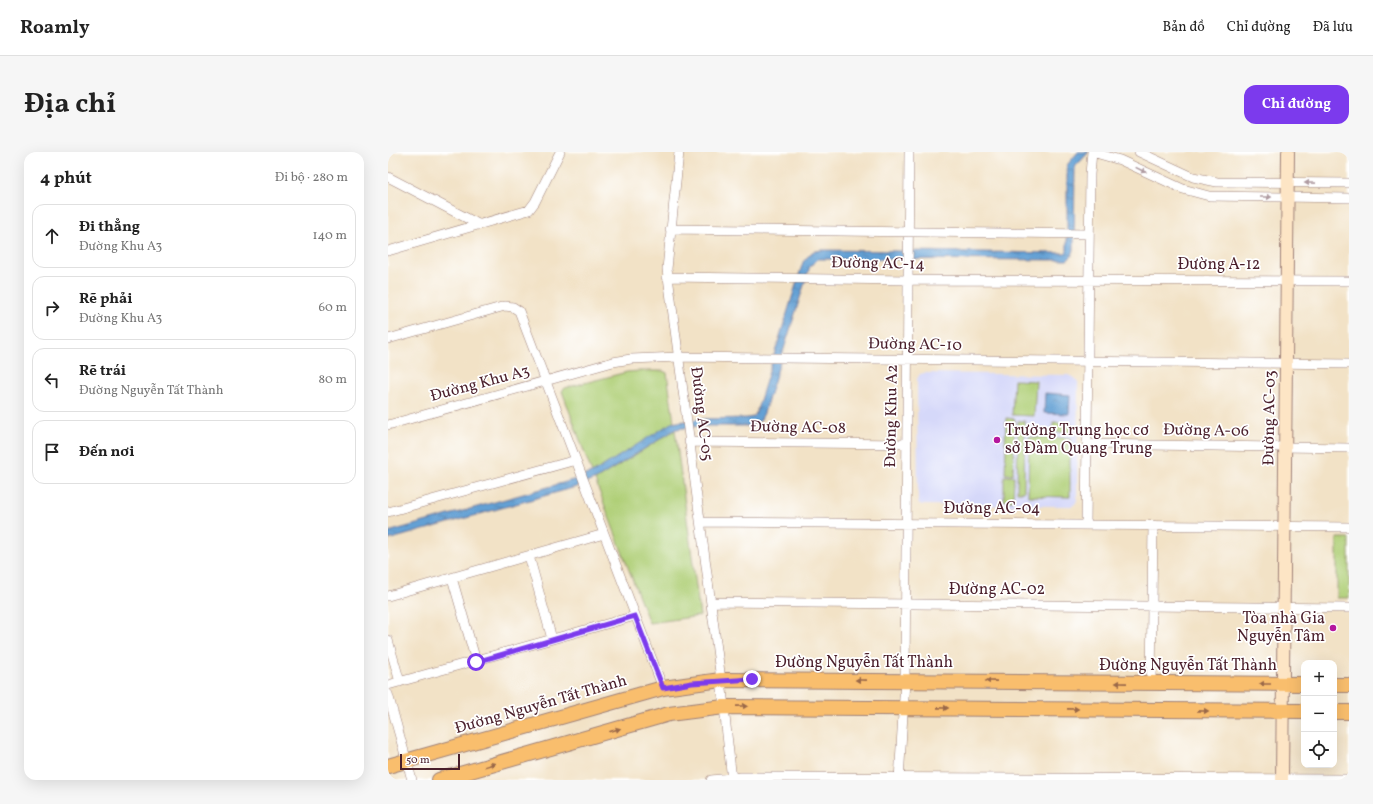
<!DOCTYPE html>
<html lang="vi">
<head>
<meta charset="utf-8">
<style>
  body { margin:0; font-family:Vollkorn,serif; background:#f6f6f6; color:#222 }
  .controls { position:absolute; right:12px; bottom:12px; display:grid; overflow:hidden; border-radius:8px; box-shadow:0 4px 16px #0002 }
  .controls button { width:36px; height:36px; display:grid; place-items:center; padding:0; border:0; border-bottom:1px solid #e0e0e0; background:#fff; color:#222; font:20px sans-serif }
  .scale { position:absolute; left:12px; bottom:10px; width:60px; box-sizing:border-box; padding-left:4px; border:2px solid #4a1f2b; border-top:0; font-size:11px; line-height:14px; white-space:nowrap; color:#4a1f2b; -webkit-text-stroke:3px #fff; paint-order:stroke }
  .stop { position:absolute; width:12px; height:12px; margin:-9px; border:3px solid #7c3aed; border-radius:50%; background:#fff }
  .stop.end { background:#7c3aed; border-color:#fff; box-shadow:0 1px 4px #0008 }
  .list { margin:0; padding:0; list-style:none }
  h2 { display:flex; justify-content:space-between; align-items:center; height:52px; margin:0; padding:0 16px; font-size:17px }
  h2 small { font-size:13px; font-weight:400; color:#767676 }
  .list li { display:grid; grid-template-columns:26px 1fr auto; gap:12px; align-items:center; box-sizing:border-box; height:64px; margin:0 8px 8px; padding:0 8px; border:1px solid #e0e0e0; border-radius:12px }
  .list b { display:block; font-size:15px; white-space:nowrap }
  .list p { margin:0; font-size:13px; white-space:nowrap; color:#767676 }
  .list em { font-size:13px; font-style:normal; color:#767676 }
  .icon { flex:none; width:22px; height:22px; fill:none; stroke:currentColor; stroke-width:2; stroke-linecap:round; stroke-linejoin:round }
  .map { position:relative; flex:none; width:961px; height:628px; overflow:hidden; border-radius:12px }
  header { display:flex; align-items:center; gap:24px; box-sizing:border-box; height:56px; padding:0 20px; background:#fff; border-bottom:1px solid #e0e0e0 }
  header strong { font-size:19px }
  nav { display:flex; gap:22px; margin-inline-start:auto; font-size:14px }
  .intro { display:flex; align-items:center; justify-content:space-between; box-sizing:border-box; height:96px; padding:0 24px }
  h1 { margin:0; font-size:28px }
  .button { padding:10px 18px; border-radius:12px; background:#7c3aed; color:#fff; font-size:14px; font-weight:700 }
  main { display:flex; gap:24px; padding:0 24px }
  aside { flex:1; background:#fff; border-radius:12px; box-shadow:0 4px 16px #0002 }
  .map>svg:first-child { display:block }
  .built { fill:#d5d8f9 }
  .grass { fill:#afcf76; stroke:#7c7750 }
  .water { fill:url(#water-ripples); stroke:#576080 }
  .lines { fill:none; stroke-linecap:round; stroke-linejoin:round }
  .street-casing { stroke:#9e8078; stroke-width:10 }
  .secondary-casing { stroke:#9e8078; stroke-width:14 }
  .primary-casing { stroke:#9e8078; stroke-width:16 }
  .street { stroke:#fff; stroke-width:9 }
  .secondary { stroke:#fde5c5; stroke-width:12 }
  .primary { stroke:#f9be6d; stroke-width:14 }
  .oneway { fill:#ae9aa0 }
  .oneway2 { fill:#996749 }
  .route { stroke:#7c3aed; stroke-width:5 }
  .poi-dot { fill:#b5179e; stroke:#fff; stroke-width:1.5 }
  .labels { text-anchor:middle; dominant-baseline:central; stroke-width:3.5; stroke-linejoin:round; paint-order:stroke }
  .street-label { font-size:16px; fill:#4a1f2b; stroke:#fff }
  .poi-label { font-size:16px; fill:#4a1f2b; stroke:#fff; text-anchor:start }
</style>
</head>
<body>
<header>
<strong>Roamly</strong>
<nav><a>Bản đồ</a><a>Chỉ đường</a><a>Đã lưu</a></nav>
</header>
<div class="intro"><h1>Địa chỉ</h1><a class="button">Chỉ đường</a></div>
<main>
<aside>
<h2>4 phút<small>Đi bộ · 280 m</small></h2>
<ul class="list">
<li><svg class="icon" aria-label="ahead" viewBox="0 0 24 24"><path d="M12 20V5M6 11l6-6 6 6"/></svg><div><b>Đi thẳng</b><p>Đường Khu A3</p></div><em>140 m</em></li>
<li><svg class="icon" aria-label="right" viewBox="0 0 24 24"><path d="M7 20v-9h11M14 6l5 5-5 5"/></svg><div><b>Rẽ phải</b><p>Đường Khu A3</p></div><em>60 m</em></li>
<li><svg class="icon" aria-label="left" viewBox="0 0 24 24"><path d="M17 20v-9H6M10 6l-5 5 5 5"/></svg><div><b>Rẽ trái</b><p>Đường Nguyễn Tất Thành</p></div><em>80 m</em></li>
<li><svg class="icon" aria-label="arrive" viewBox="0 0 24 24"><path d="M6 21V4h12l-3 4 3 4H6"/></svg><div><b>Đến nơi</b></div></li>
</ul>
</aside>
<div class="map">
<svg width="961" height="628" viewBox="0 0 961 628">
  <defs>
    <pattern id="water-ripples" width="26" height="14" patternUnits="userSpaceOnUse"><rect width="26" height="14" fill="#64a0d4"/><path d="M2 4q2-2 4 0t4 0M15 11q2-2 4 0t4 0" fill="none" stroke="#5482ac"/></pattern>
  </defs>
  <rect width="100%" height="100%" fill="#fff"/>
  <filter id="ink" filterUnits="userSpaceOnUse"><feTurbulence type="fractalNoise" baseFrequency=".025" numOctaves="2"/><feDisplacementMap in="SourceGraphic" scale="8" xChannelSelector="R" yChannelSelector="G"/><feConvolveMatrix kernelMatrix="1 2 1 2 8 2 1 2 1" color-interpolation-filters="sRGB"/></filter>
  <filter id="wash" filterUnits="userSpaceOnUse"><feTurbulence type="fractalNoise" baseFrequency=".012" numOctaves="4" result="noise"/><feDisplacementMap in="SourceGraphic" scale="16" xChannelSelector="R" yChannelSelector="G"/><feGaussianBlur stdDeviation="0.9" result="paint"/><feColorMatrix in="noise" values="0 0 0 0 0 0 0 0 0 0 0 0 0 0 0 0 0 1.4 0 .05"/><feComposite in="paint" operator="in"/></filter>
  <g filter="url(#wash)">
    <rect width="100%" height="100%" fill="#f2e2c6"/>
    <!-- built -->
    <path class="built" d="M536,221L680,223L687,226L690,230L689,348L687,352L683,354L534,353L530,351L529,227L532,222Z"/>
    <!-- grass -->
    <path class="grass" d="M251,219H275L279,221L286,270L204,321L174,239L177,236L239,220Z
      M626,228L648,229L646,264L624,263Z
      M618,266L627,267L626,292H617Z
      M630,269H637L636,340H629Z
      M665,270L683,271L682,281L665,280Z
      M287,278L312,464L261,471L207,328Z
      M641,285L682,286V345L640,344Z
      M618,294L626,295L625,322H617Z
      M616,324H626L625,349H616Z
      M949,386H961V446H949Z"/>
    <!-- water -->
    <path class="water" d="M690,0H701L687,15L686,98L684,104L679,108L430,107L422,114L376,261L372,269L360,274H312L288,277L208,327L188,335L0,388V380L185,328L206,320L283,271L311,267L360,266L365,265L368,261L415,110L424,100L433,98L677,101L679,99V13Z
      M657,241L682,243L681,262L656,261Z"/>
  </g>
  <g filter="url(#ink)">
    <g class="lines">
      <defs>
        <path id="street" d="M291,0L279,117L333,528L344,628
          M704,0L732,8L795,37L821,44L961,46
          M751,0L805,25L829,30L961,31
          M0,25L92,73
          M282,77L701,82
          M0,99L141,58L147,50L172,0
          M279,125L521,128L961,129
          M0,187L117,154L125,155L131,159L275,536
          M0,273L225,210L243,207L291,205L961,212
          M301,290L519,292
          M699,292L961,296
          M0,360L188,308
          M312,370L961,375
          M698,373L702,22L704,0
          M141,404L164,487
          M64,426L88,509
          M0,444L216,382
          M323,450L961,456
          M0,488L12,530
          M763,531L765,373
          M0,533L247,464
          M0,542L24,628
          M323,628L353,625L961,627
          M511,628L517,529L521,0"/>
        <path id="secondary" d="M894,628L900,0"/>
        <path id="primary" d="M946,533H961
          M946,560H961
          M0,614L275,536L333,528L916,532
          M51,628L281,562L336,555L916,559"/>
      </defs>
      <!-- street casing -->
      <use href="#street" class="street-casing"/>
      <!-- secondary casing -->
      <use href="#secondary" class="secondary-casing"/>
      <!-- primary casing -->
      <use href="#primary" class="primary-casing"/>
      <!-- street -->
      <use href="#street" class="street"/>
      <!-- secondary -->
      <use href="#secondary" class="secondary"/>
      <!-- primary -->
      <use href="#primary" class="primary"/>
    </g>
    <!-- one-way arrows -->
    <defs><path id="oneway-solid" d="M-6-.8H1V-3.2L6.5 0L1 3.2V.8H-6Z"/></defs>
    <g class="oneway">
      <use href="#oneway-solid" transform="translate(753 18) rotate(26)"/>
      <use href="#oneway-solid" transform="translate(922 31) rotate(-179)"/>
      <use href="#oneway-solid" transform="translate(878 45)"/>
    </g>
    <g class="oneway2">
      <use href="#oneway-solid" transform="translate(473 528) rotate(-179)"/>
      <use href="#oneway-solid" transform="translate(603 529) rotate(-179)"/>
      <use href="#oneway-solid" transform="translate(733 531) rotate(-179)"/>
      <use href="#oneway-solid" transform="translate(877 532) rotate(-180)"/>
      <use href="#oneway-solid" transform="translate(354 554) rotate(-1)"/>
      <use href="#oneway-solid" transform="translate(555 556) rotate(1)"/>
      <use href="#oneway-solid" transform="translate(685 557) rotate(1)"/>
      <use href="#oneway-solid" transform="translate(815 559) rotate(1)"/>
      <use href="#oneway-solid" transform="translate(227 578) rotate(-16)"/>
      <use href="#oneway-solid" transform="translate(102 613) rotate(-16)"/>
    </g>
  </g>
  <g class="lines" filter="url(#ink)">
    <!-- route -->
    <path class="route" d="M88,510L247,464L275,536L304,531L364,527"/>
  </g>
  <!-- markers -->
  <g class="poi-dot">
    <circle cx="609" cy="288" r="4"/>
    <circle cx="945" cy="476" r="4"/>
  </g>
  <g class="labels">
    <!-- street labels -->
    <g class="street-label">
      <text transform="translate(490 112) rotate(1)">Đường AC-14</text>
      <text x="831" y="113">Đường A-12</text>
      <text transform="translate(527 193) rotate(1)">Đường AC-10</text>
      <text transform="translate(92 232) rotate(-15)">Đường Khu A3</text>
      <text transform="translate(313 262) rotate(83)">Đường AC-05</text>
      <text transform="translate(504 264) rotate(-89)">Đường Khu A2</text>
      <text transform="translate(882 266) rotate(-89)">Đường AC-03</text>
      <text transform="translate(410 276) rotate(1)">Đường AC-08</text>
      <text transform="translate(818 279) rotate(1)">Đường A-06</text>
      <text x="604" y="357">Đường AC-04</text>
      <text x="609" y="438">Đường AC-02</text>
      <text x="476" y="511">Đường Nguyễn Tất Thành</text>
      <text x="800" y="514">Đường Nguyễn Tất Thành</text>
      <text transform="translate(153 553) rotate(-16)">Đường Nguyễn Tất Thành</text>
    </g>
    <!-- poi labels -->
    <g class="poi-label">
      <text x="617" y="279">Trường Trung học cơ<tspan x="617" dy="18">sở Đàm Quang Trung</tspan></text>
      <text x="937" y="467" text-anchor="end">Tòa nhà Gia<tspan x="937" dy="18">Nguyễn Tâm</tspan></text>
    </g>
  </g>
</svg>
<div class="controls">
<button>+</button>
<button>−</button>
<button><svg class="icon" aria-label="locate" viewBox="0 0 24 24"><circle cx="12" cy="12" r="6"/><path d="M12 2v4M12 18v4M2 12h4M18 12h4"/></svg></button>
</div>
<div class="scale">50 m</div>
<div class="stop" style="left:88px;top:510px"></div>
<div class="stop end" style="left:364px;top:527px"></div>
</div>
</main>
</body>
</html>
